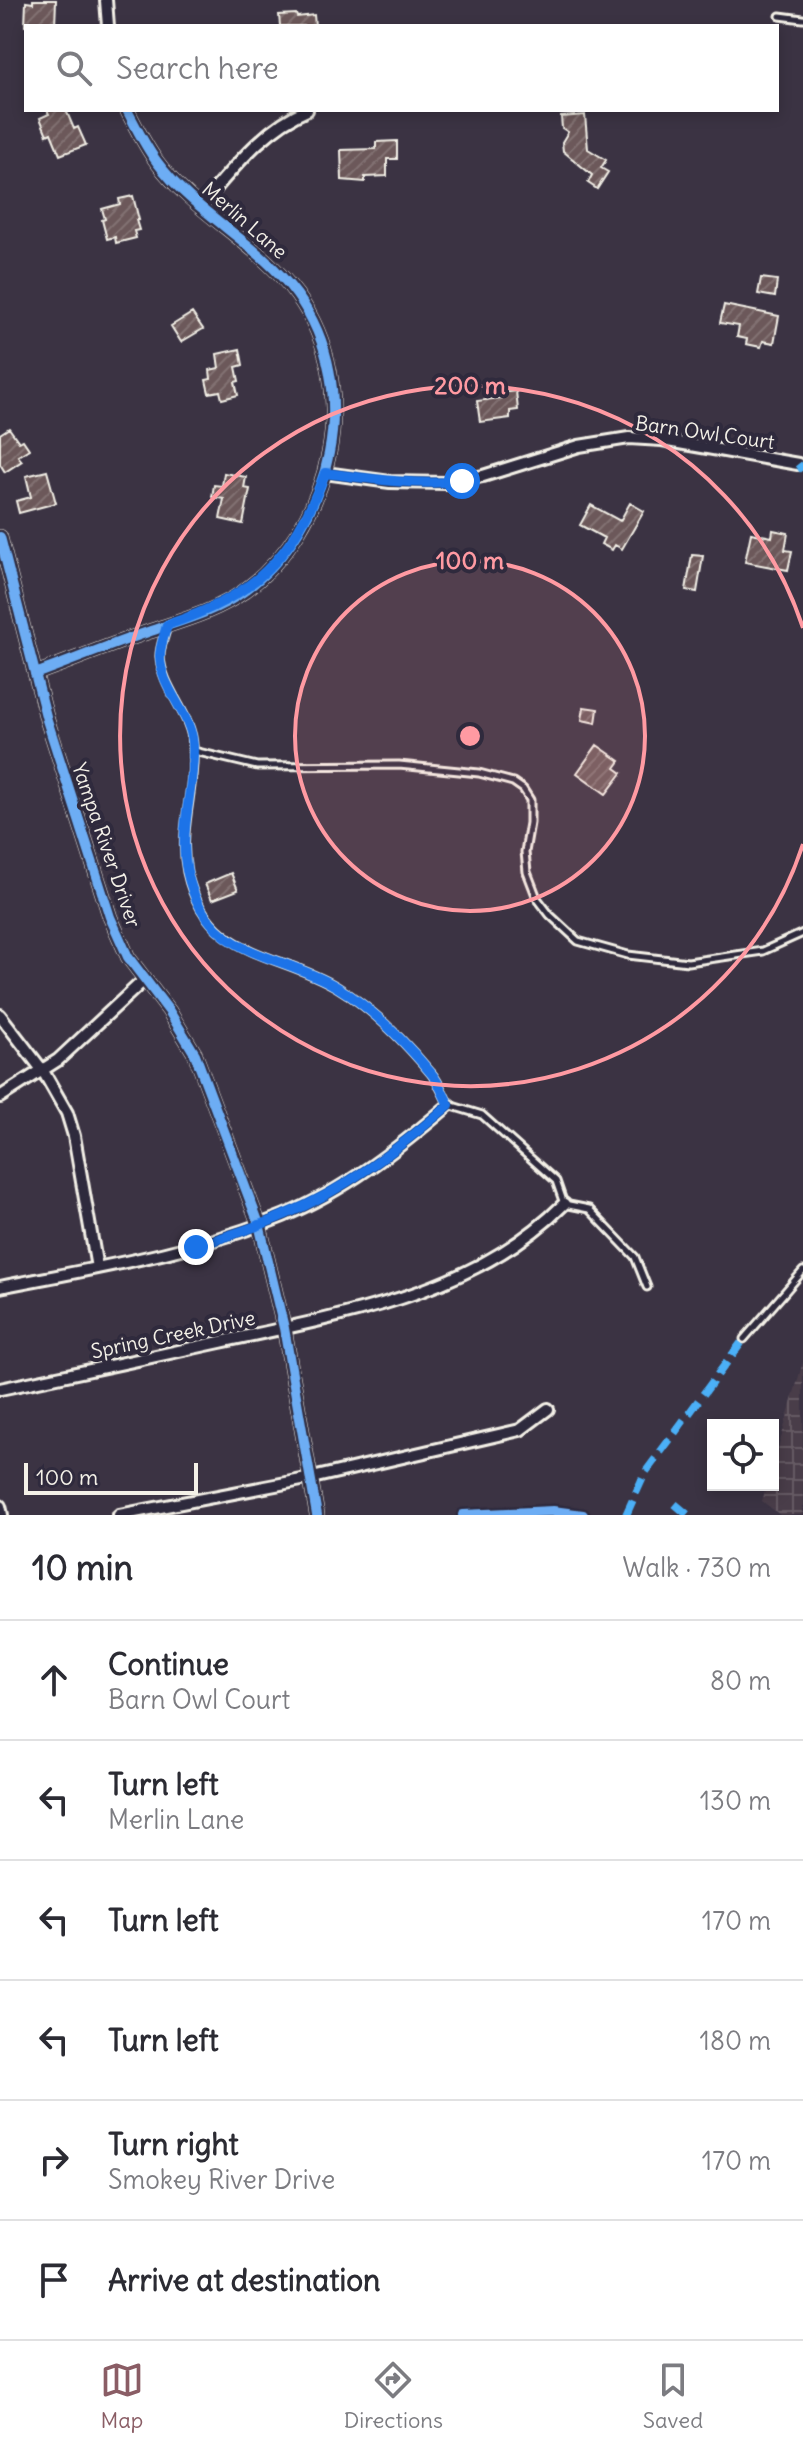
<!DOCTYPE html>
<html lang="en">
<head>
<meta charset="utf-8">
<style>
  body { margin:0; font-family:Delius,sans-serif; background:#f7f7f7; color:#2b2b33 }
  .controls { position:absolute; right:24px; bottom:24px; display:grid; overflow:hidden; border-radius:0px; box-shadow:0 4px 12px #0003 }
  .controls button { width:72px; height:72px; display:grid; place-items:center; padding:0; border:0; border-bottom:2px solid #e1e1e2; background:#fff; color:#2b2b33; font:40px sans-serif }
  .scale { position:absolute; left:24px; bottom:20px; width:174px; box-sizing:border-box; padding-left:8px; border:4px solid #f4f1e8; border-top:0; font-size:22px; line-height:28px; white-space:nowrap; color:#f4f1e8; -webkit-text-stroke:6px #2f2a3d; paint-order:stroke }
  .stop { position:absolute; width:24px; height:24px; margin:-18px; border:6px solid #1a73e8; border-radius:50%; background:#fff }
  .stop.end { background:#1a73e8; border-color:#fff; box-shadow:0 2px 8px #0008 }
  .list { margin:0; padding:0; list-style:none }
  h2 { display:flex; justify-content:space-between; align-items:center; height:104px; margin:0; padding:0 32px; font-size:34px }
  h2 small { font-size:26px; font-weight:400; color:#7c7c81 }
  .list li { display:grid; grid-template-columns:52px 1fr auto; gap:24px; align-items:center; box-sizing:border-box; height:120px; padding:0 32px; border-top:2px solid #e1e1e2 }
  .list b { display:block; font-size:30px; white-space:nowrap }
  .list p { margin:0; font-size:26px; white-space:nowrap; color:#7c7c81 }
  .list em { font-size:26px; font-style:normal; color:#7c7c81 }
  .icon { flex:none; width:44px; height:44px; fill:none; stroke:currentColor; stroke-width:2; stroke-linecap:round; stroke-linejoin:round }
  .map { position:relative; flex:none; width:803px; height:1515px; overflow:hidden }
  .search { position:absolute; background:#fff; box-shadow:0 4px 12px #0003; left:24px; right:24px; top:24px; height:88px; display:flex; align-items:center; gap:20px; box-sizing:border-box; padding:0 28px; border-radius:0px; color:#7c7c81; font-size:30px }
  .sheet { height:824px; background:#fff }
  nav { display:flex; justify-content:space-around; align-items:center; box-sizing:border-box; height:112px; border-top:2px solid #e1e1e2; background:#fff; font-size:22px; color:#7c7c81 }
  nav a { display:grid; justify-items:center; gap:4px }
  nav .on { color:#8a5d65 }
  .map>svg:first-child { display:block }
  .industrial { fill:url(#industrial-grid) }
  .building { fill:url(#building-hatch); stroke:#f4f1e8; stroke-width:2 }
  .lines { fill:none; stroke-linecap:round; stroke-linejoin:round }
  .lane-casing { stroke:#f4f1e8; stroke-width:11 }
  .street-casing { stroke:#f4f1e8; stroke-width:16 }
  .lane { stroke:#2f2a3d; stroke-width:5 }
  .street { stroke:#2f2a3d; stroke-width:10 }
  .quiet { stroke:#4cb0f7; stroke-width:8; stroke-dasharray:16 8; stroke-linecap:butt }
  .cycleway-casing { stroke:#2f2a3d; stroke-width:15 }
  .cycleway { stroke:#6dadf4; stroke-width:10 }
  .route { stroke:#1a73e8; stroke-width:10 }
  .ring { fill:none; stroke:#ff9aa2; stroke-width:4 }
  .labels { text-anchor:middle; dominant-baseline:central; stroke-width:8; stroke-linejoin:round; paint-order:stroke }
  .street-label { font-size:20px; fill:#f4f1e8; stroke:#2f2a3d }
  .centre { fill:#ff9aa2; stroke:#2f2a3d; stroke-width:4 }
  .ring-label { font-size:24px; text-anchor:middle; font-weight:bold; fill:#ff9aa2; stroke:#2f2a3d; stroke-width:8; stroke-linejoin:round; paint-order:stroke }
</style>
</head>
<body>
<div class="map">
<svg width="803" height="1515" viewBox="0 0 803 1515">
  <defs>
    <pattern id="industrial-grid" width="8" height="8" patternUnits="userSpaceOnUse" patternTransform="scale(2)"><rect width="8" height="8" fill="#4a3e4a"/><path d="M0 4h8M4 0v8" fill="none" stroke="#655a64"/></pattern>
    <pattern id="building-hatch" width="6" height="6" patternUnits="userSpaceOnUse" patternTransform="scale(2)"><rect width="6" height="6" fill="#6c595a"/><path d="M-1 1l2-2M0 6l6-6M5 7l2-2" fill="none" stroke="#827172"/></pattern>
  </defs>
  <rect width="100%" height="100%" fill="#3b3343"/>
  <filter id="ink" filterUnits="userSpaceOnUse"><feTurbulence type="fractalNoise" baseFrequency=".0125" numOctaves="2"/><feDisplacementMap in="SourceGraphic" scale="16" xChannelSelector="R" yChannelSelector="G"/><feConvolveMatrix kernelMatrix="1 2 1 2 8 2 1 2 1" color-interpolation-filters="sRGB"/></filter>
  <g filter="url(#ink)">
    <!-- industrial -->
    <path class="industrial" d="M803,1362V1515H780L762,1501L767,1485H773V1466Z"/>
    <!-- building -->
    <path class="building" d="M33,0H56L55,26H25L26,2L33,3Z
      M296,14L297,17L314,15L315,26H280L279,15Z
      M47,110H66L74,129L78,127L86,145L60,155L51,133L47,135L40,118L49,114Z
      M585,115L588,149L606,160L601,168L608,172L597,189L588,183L592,175L563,151L562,142L568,132L562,128L561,117Z
      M397,141V159H387V176L365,177V182L342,180L341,150L376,149V142Z
      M133,196L139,220H136L139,230L134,231L136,238L116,243L115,237L107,239L102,220L105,219L102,209L120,204L119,199Z
      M761,278L777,280L775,297L758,294Z
      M724,305L779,316L774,343L763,341L761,347L746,344L747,339L737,337L739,326L720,323Z
      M192,313L203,329L181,342L171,326Z
      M240,349L243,365L236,367L239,381L235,382L238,395L222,399L220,391L209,393L206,380L211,379L210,370L219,368L217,354Z
      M516,391L518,410L510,411V418L480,422L477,401L501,398L500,393Z
      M9,428L19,442L23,440L29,449L18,456L22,461L5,472L0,464V434Z
      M47,471L56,503L19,513L16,501L31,497L26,476Z
      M224,473L246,477L244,488L250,489L243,524L220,519L224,499L212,497L214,485L222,486Z
      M630,503L644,511L622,549L615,545L612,550L601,544L604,538L580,525L591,505L620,521Z
      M773,530L788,533L785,550L792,551L788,570L745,562L751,533L772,537Z
      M692,555L703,556L697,592L686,590Z
      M584,707L598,709L596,723L582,720Z
      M597,745L620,761L615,768L622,773L606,794L577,773Z
      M231,873L238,890L212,900L205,884Z"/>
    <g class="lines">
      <defs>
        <path id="lane" d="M780,16L803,19
          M167,626C165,635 160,646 160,656C161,688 192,714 193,746C196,789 178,829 187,872C206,958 276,951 337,987C372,1008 405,1042 431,1073C439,1082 443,1094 449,1105L482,1115L556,1181L564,1204L589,1209L635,1257L647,1287
          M194,751L257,766L399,765L479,773L513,782L523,789L530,800V823L525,852L527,872L537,898L550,915L578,941L628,955L688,962L763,951L803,933
          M744,1339L803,1271"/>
        <path id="street" d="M106,0L108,26
          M200,206C231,172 263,128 307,110
          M325,473L390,482L447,483L483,476L579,446L629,438L662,440L798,464
          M0,537L47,720L110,917L128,957L169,1011L195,1054L259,1224L284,1328L317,1515
          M35,674C73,660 110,645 148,632C180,621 215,612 243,592C333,526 364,388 297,295C259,243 194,213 157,162C145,146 136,127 127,110
          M0,1015L43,1071L67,1113L74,1136L97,1268
          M0,1097L58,1060L144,980
          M0,1287C96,1268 191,1253 283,1216C344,1191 399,1148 449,1105
          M0,1389C73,1374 147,1358 220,1342C339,1316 474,1295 564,1204
          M0,1506L2,1515
          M119,1515L312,1478L520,1430L548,1409"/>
      </defs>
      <!-- lane casing -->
      <use href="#lane" class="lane-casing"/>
      <!-- street casing -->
      <use href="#street" class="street-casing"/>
      <!-- lane -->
      <use href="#lane" class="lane"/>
      <!-- street -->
      <use href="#street" class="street"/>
      <!-- quiet -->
      <path class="quiet" d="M798,464L803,470
        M675,1504L688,1515
        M626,1515L645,1473L744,1339"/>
      <defs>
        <path id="cycleway" d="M0,537L47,720L110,917L128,957L169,1011L195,1054L259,1224L284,1328L317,1515
          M35,674C73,660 110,645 148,632C180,621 215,612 243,592C333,526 364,388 297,295C259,243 194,213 157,162C145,146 136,127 127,110
          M463,1515L553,1511L583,1515"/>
      </defs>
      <!-- cycleway casing -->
      <use href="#cycleway" class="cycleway-casing"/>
      <!-- cycleway -->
      <use href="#cycleway" class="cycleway"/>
    </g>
  </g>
  <g class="lines" filter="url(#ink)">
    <!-- route -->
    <path class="route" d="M196,1247C225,1236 256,1228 284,1215C345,1190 399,1148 449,1105C443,1094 439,1082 431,1073C405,1042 372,1008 337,987C275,950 206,960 187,871C178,829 195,788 193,745C192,714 159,687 160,655C160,645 165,634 167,625C255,595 292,560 325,473C371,479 416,486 462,481"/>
  </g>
  <!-- distance rings -->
  <circle cx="470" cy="736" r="175" fill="#ff9aa2" fill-opacity=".12"/>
  <g class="ring">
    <circle cx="470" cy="736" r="175"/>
    <path d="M803 844A350 350 0 1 1 803 628"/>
  </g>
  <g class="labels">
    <!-- street labels -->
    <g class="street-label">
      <text transform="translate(245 220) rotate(41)">Merlin Lane</text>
      <text transform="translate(705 432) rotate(8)">Barn Owl Court</text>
      <text transform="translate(107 845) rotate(71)">Yampa River Driver</text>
      <text transform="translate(173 1334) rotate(-12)">Spring Creek Drive</text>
    </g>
  </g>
  <circle cx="470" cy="736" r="12" class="centre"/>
  <g class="ring-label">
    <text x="470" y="394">200 m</text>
    <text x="470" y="569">100 m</text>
  </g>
</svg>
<div class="controls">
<button><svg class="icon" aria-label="locate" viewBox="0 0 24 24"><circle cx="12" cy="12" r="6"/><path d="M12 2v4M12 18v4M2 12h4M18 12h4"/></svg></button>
</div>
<div class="scale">100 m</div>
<div class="stop" style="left:462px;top:481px"></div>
<div class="stop end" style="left:196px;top:1247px"></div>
<div class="search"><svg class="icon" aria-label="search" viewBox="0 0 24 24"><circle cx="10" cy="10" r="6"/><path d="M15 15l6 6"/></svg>Search here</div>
</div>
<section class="sheet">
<h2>10 min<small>Walk · 730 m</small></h2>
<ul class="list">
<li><svg class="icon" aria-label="ahead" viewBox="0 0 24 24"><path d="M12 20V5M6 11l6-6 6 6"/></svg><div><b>Continue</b><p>Barn Owl Court</p></div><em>80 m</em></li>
<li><svg class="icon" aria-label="left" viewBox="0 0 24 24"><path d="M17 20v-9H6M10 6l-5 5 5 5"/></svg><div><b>Turn left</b><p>Merlin Lane</p></div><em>130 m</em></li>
<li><svg class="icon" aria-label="left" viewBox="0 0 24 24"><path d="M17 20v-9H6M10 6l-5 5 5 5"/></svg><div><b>Turn left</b></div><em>170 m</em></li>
<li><svg class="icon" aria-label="left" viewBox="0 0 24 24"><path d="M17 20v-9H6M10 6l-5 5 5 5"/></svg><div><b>Turn left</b></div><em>180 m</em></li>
<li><svg class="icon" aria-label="right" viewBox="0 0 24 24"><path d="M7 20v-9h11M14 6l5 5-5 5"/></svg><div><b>Turn right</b><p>Smokey River Drive</p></div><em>170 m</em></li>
<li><svg class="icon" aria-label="arrive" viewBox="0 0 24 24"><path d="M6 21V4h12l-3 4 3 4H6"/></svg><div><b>Arrive at destination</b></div></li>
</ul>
</section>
<nav>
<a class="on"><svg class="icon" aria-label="map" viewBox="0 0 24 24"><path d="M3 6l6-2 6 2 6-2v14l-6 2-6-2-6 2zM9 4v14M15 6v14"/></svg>Map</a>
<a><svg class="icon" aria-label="directions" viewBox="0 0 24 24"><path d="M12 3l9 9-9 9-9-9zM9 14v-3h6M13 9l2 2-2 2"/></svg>Directions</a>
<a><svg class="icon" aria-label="saved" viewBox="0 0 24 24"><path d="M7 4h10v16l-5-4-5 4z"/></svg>Saved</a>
</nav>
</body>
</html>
